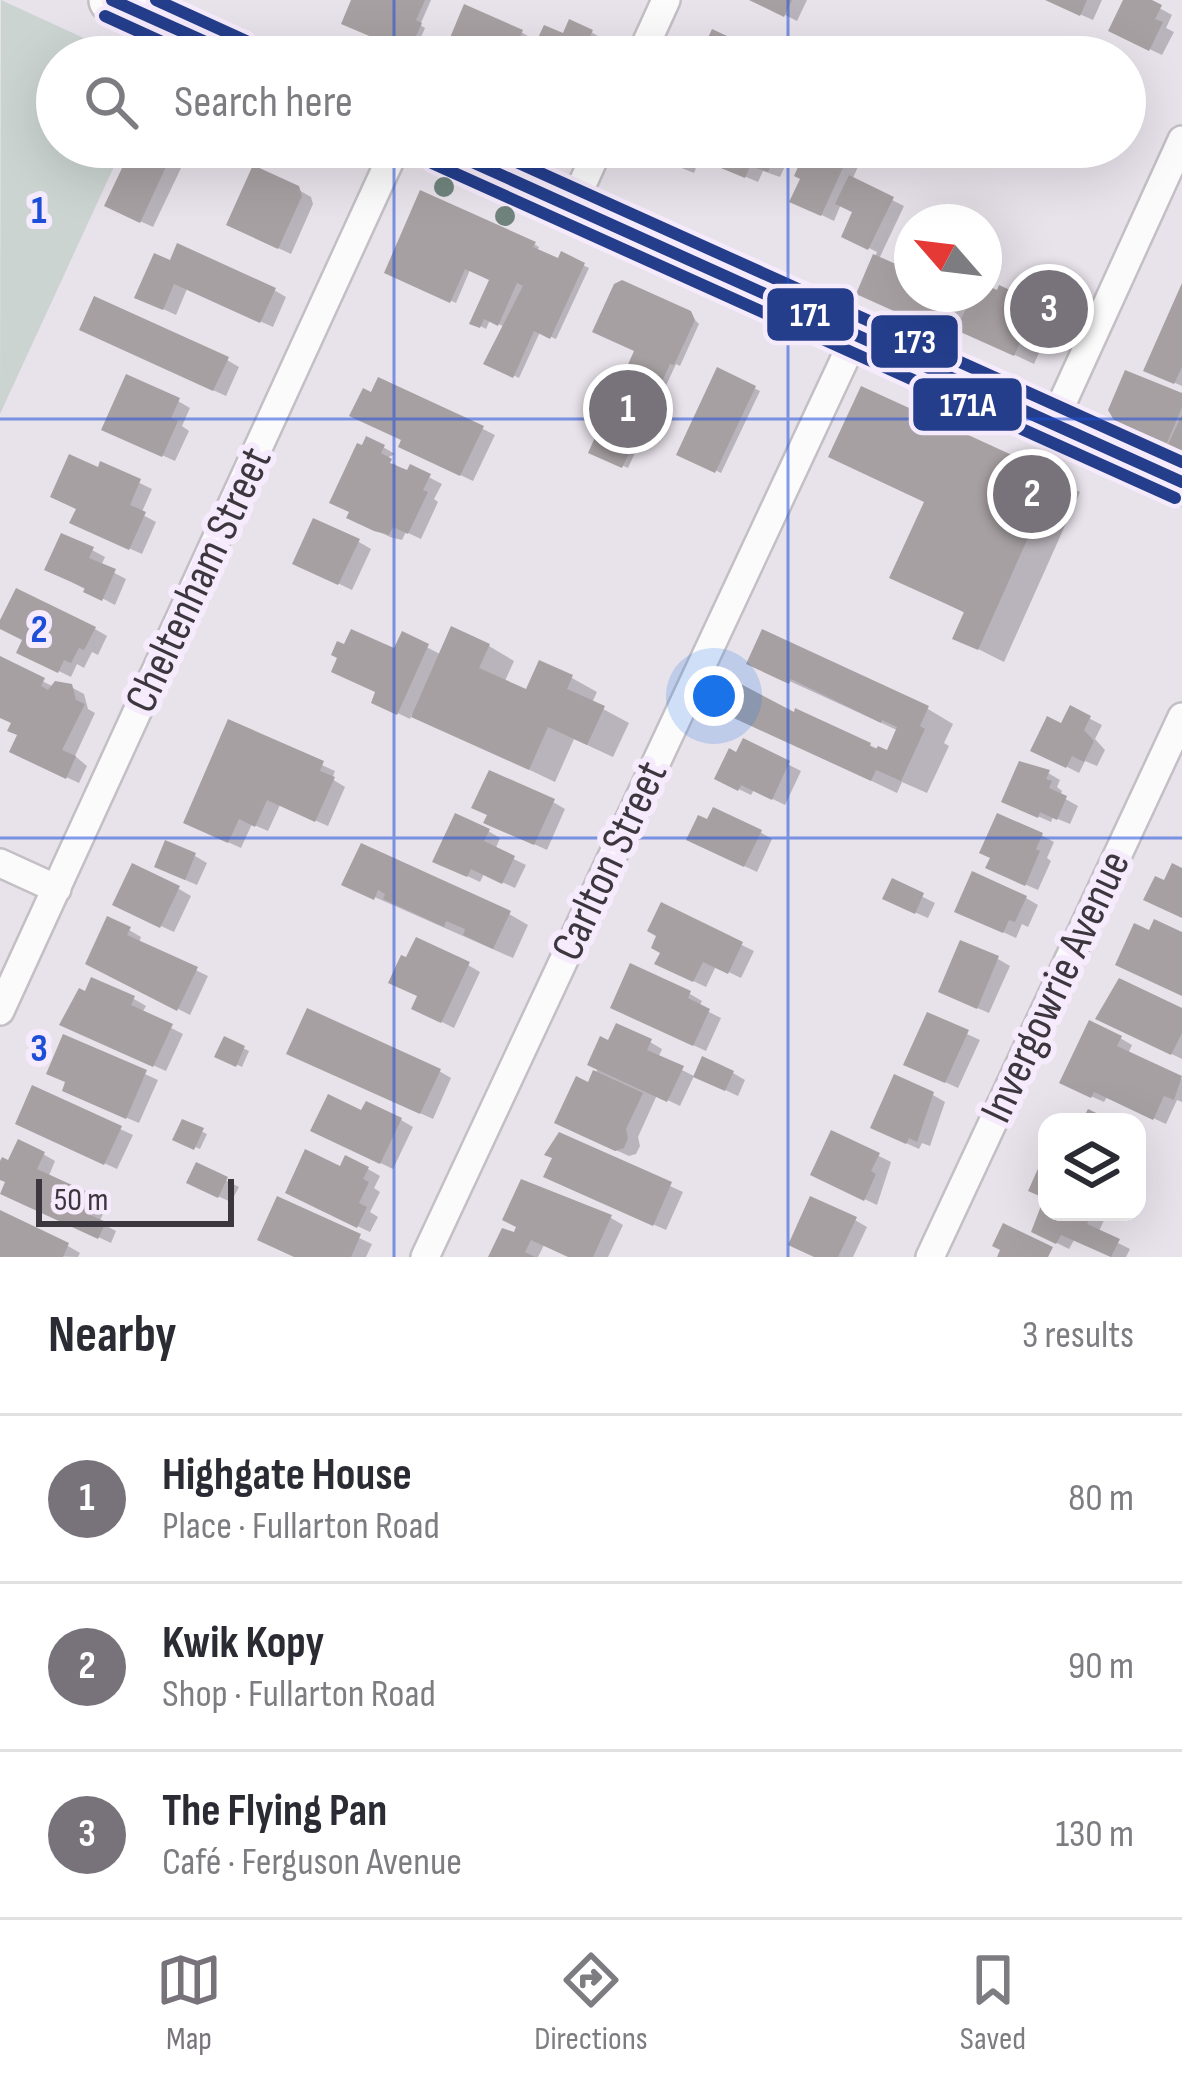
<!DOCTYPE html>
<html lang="en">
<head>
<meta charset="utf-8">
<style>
  body { margin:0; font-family:"Sofia Sans Condensed",sans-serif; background:#f7f7f7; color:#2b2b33 }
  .controls { position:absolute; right:36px; bottom:36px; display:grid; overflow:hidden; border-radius:24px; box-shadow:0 12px 48px #0002 }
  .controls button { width:108px; height:108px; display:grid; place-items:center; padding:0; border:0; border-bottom:3px solid #e1e1e2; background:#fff; color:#2b2b33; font:60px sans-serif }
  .compass { position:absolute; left:894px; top:204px; width:108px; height:108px; border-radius:50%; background:#fff; box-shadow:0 12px 48px #0002; rotate:298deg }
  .scale { position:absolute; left:36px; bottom:30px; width:198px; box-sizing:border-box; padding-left:12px; border:6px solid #3c373e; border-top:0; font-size:33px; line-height:42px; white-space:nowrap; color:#3c373e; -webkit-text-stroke:9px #f6ebfc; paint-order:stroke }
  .you { position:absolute; left:714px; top:696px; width:42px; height:42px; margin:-30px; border:9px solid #fff; border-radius:50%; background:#1a73e8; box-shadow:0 0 0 18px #1a73e833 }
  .badge { display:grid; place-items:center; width:78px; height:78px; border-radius:50%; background:#78737a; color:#fff; font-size:39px; font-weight:700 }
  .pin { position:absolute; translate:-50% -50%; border:6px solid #fff; box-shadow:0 3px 12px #0006 }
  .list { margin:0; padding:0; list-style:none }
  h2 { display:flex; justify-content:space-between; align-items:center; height:156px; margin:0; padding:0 48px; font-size:51px }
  h2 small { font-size:39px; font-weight:400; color:#7c7c81 }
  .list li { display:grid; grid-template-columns:78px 1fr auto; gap:36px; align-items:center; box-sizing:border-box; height:168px; padding:0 48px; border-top:3px solid #e1e1e2 }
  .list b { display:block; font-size:45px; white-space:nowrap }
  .list p { margin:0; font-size:39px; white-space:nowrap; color:#7c7c81 }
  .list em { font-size:39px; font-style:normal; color:#7c7c81 }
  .icon { flex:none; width:66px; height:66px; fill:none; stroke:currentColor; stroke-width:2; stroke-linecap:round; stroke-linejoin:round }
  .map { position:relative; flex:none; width:1182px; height:1257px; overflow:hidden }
  .search { position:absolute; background:#fff; box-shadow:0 12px 48px #0002; left:36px; right:36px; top:36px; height:132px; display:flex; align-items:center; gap:30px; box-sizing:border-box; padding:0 42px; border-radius:66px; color:#7c7c81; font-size:45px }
  .sheet { height:660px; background:#fff }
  nav { display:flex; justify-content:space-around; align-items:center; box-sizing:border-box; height:168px; border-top:3px solid #e1e1e2; background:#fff; font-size:33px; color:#7c7c81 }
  nav a { display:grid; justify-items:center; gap:6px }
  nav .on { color:#78737a }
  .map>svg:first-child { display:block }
  .green { fill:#cbd4d1 }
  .shadow { fill:#0003 }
  .building { fill:#a7a0a2 }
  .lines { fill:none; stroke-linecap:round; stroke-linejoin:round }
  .minor-casing { stroke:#c3bfc5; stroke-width:32 }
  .primary-casing { stroke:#c3bfc5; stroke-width:50 }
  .minor { stroke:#fcfbfc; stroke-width:27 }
  .primary { stroke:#fcfbfc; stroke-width:45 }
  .bus-1-casing { stroke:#f6ebfc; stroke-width:21 }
  .bus-2-casing { stroke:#f6ebfc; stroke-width:21 }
  .bus-3-casing { stroke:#f6ebfc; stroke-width:21 }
  .bus-1 { stroke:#243e8c; stroke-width:12 }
  .bus-2 { stroke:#243e8c; stroke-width:12 }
  .bus-3 { stroke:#243e8c; stroke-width:12 }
  .tree { fill:#70847d }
  .grid { fill:none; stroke:#1d4ed8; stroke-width:3; stroke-opacity:0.55 }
  .labels { text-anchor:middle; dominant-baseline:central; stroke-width:12; stroke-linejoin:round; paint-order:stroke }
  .street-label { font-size:45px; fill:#3c373e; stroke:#f6ebfc }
  .grid-label { font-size:39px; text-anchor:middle; font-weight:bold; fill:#1d4ed8; stroke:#f6ebfc; stroke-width:12; stroke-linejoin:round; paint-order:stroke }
  .line-badge { stroke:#f6ebfc; stroke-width:4.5 }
  .badge-label { font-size:33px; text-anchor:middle; font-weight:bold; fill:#fff }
</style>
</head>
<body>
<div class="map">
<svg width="1182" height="1257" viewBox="0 0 1182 1257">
  <rect width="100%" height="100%" fill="#e8e2ea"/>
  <!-- green -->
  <path class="green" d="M1,0L125,57H57V147H123L0,414Z"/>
  <!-- shadow -->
  <path class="shadow" d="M355,0H431L420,25L425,28L415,51L407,47L403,56L375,43L377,38Z
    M755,0H807L797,21Z
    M1048,0H1102L1093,20Z
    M1126,0H1145L1172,15L1166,28L1174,32L1162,55L1124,37Z
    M521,32L533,39L526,57H445Z
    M591,32L603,39L597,52L607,57H532L564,37Z
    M714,33L753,53L751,57H702Z
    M1125,71L1139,79L1131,94L1140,100L1129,123L1125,122Z
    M135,147H191L153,227L120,212Z
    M649,147H704L694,173L659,159Z
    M714,147H794L780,177L763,171L758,182L720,166Z
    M810,147H837L861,160L852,180L904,206L879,259L912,274V294L960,296L984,294V288L1024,299L1028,291L1082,318L1070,345L1047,335L1034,364L960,329L955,338L859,292L877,252L857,242L856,212L841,204L834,221L805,207L803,178L798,175Z
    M297,189L311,197L313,204L291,254L242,231Z
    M534,244L539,247L537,252L559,262L562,255L589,268L556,339L540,332L519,378L487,363L505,327L490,320L486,329L473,322L492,279L470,270L456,303L387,271Z
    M155,257L274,290L286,297L273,327L187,289L176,315L150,303Z
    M1182,290V386L1159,376Z
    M689,314L699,324L680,366L676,364L628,468L591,451Z
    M94,336L227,360L239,367L226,396Z
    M719,371L760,391L721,473L680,453Z
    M862,390L1080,492L1004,662L956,638L967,614L893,577L927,502Z
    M1182,396V451L1138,431Z
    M178,401L190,408L182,426L189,431L175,461L117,435Z
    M483,429L495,435L473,481L414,453L405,440Z
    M383,447L395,454L389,457L382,475L387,478L393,463L408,474L411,468L442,484L434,499L438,502L421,539L406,532L402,540L390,537L350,517Z
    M102,465L152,489L141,514L156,522L142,554L85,529Z
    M359,542L371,549L352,590L308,569Z
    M92,550L105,557L101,566L126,579L115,605L60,576Z
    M95,629L107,636L98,655L92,652L84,668L77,664L71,677L32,658Z
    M403,635L442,655L489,646L514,661L504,683L527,693L572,678L597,692L592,703L629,723L613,757L574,739L555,782L412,714L410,719L387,708L395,652Z
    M0,660L54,687H71L84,694L88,709L95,713L75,756L87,766L79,783L25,758L14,723L0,716Z
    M750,663L928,709L953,724L944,743L949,746L927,793L902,782L897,793L729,713L795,716L797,712L889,754L899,731Z
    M1071,709L1102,725L1095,739L1105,750L1097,766L1085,761L1079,773L1046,756Z
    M230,723L335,771L332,779L345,787L328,826L280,805L268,831L252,824L241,848L199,829Z
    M744,742L801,771L785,805L754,790L751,795L730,785Z
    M1048,773L1060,780L1057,787L1062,791L1060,796L1078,806L1070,824L1053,817L1051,822L1017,807Z
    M553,802L565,809L547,850L499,828Z
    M488,831L500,838L495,850L526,865L515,888L484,874L480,882L448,867Z
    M760,832L772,839L757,872L702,846Z
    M1041,835L1054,842L1047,858L1051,861L1038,890L1001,874Z
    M195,856L207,863L197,885L169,873Z
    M893,882L935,903L928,918L898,905Z
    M345,884L509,914L528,925L513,958Z
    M179,889L191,896L174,932L128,911Z
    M1026,898L1038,905L1028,927L1022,924L1016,938L970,917Z
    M662,906L754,951L741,978L716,966L706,987L670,970L663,952Z
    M129,930L141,937L139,943L208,976L190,1015L101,970Z
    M998,959L1010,966L989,1013L954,998Z
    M468,965L480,972L454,1028L426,1014Z
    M632,967L690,994L702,1001L699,1007L721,1018L706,1051L625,1014Z
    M134,999L146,1006L142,1013L183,1034L166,1071L75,1031Z
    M1182,1012V1059L1111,1025Z
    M928,1016L980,1040L958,1088L919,1070Z
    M65,1038L158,1080L139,1123L77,1097Z
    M1120,1038L1132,1045L1128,1054L1182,1079V1102L1177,1100L1166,1124L1107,1097L1104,1102L1075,1089Z
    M225,1040L249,1051L242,1067L218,1056Z
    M650,1042L662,1049L658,1058L694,1076L680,1106L657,1095L638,1137L640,1146L636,1154L629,1156L570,1129L598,1068Z
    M302,1059L439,1071L451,1078L433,1119Z
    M733,1073L745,1080L738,1096L708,1082Z
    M34,1089L133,1135L117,1169L31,1130Z
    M933,1095L945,1102L930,1146L922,1143L919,1149L886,1134Z
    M401,1120L413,1127L393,1169L326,1137Z
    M184,1123L207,1134L200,1149L176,1139Z
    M560,1136L683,1192L666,1230L559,1183Z
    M43,1154L55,1161L48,1178L107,1206L99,1222L116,1231L111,1243L16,1199L9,1182L0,1177V1168Z
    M879,1156L891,1162L877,1205L826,1181Z
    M197,1166L239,1187L231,1202L202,1189Z
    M368,1169L380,1176L374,1188L380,1192L370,1212L378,1217L370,1232L300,1199L342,1170Z
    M1047,1199V1212H1108L1098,1233L1130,1249L1126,1257H1111L1074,1240L1069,1249L1047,1238Z
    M278,1200L372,1244L366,1257H297Z
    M0,1213L68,1246L80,1253L78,1257L0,1255Z
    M611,1218L623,1225L608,1257H571L544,1245L538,1257H491L515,1236Z
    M855,1220L867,1227L853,1257H817Z"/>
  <!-- building -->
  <path class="building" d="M351,0H425L416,20L422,23L409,51L401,47L397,56L371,44L374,38L341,24Z
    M749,0H792L784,17Z
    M1045,0H1087L1080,16Z
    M1123,0H1152L1162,5L1155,19L1163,22L1149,51L1108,31Z
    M464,4L523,30L511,57H442Z
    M569,19L593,30L586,44L607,53L605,57H529L544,25L563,33Z
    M712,29L742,43L736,57H699Z
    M1065,39L1102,57H1056Z
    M132,147H175L140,223L104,206Z
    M646,147H690L681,168L644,153Z
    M710,147H779L768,172L750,166L745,178L704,161Z
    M807,147L851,150L821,216L789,202L800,179L794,176Z
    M253,165L299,186L302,196L278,249L226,225Z
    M849,175L894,197L868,250L841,237L852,212L835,204Z
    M420,190L536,242L533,247L558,258L561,251L585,263L550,339L534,331L513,378L483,364L523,286L517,283L498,326L484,319L480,328L469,324L489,280L465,269L450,303L384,273Z
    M177,243L276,288L260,323L174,284L163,310L134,298L154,253L170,260Z
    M873,254L912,271V294H952L936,330L856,294Z
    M622,280L691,311L695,320L674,365L670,364L622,468L588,453L634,351L592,332L614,284Z
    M1182,283V367L1174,384L1143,371Z
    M984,284L997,290L999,285L1023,296L1027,287L1064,304L1050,337L1027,327L1014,356L956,330L971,298L963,294H984Z
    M94,296L229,357L213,391L79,330Z
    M717,367L756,386L715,473L676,455Z
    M1125,370L1182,393V407L1167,443L1115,422L1108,410Z
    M126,374L180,398L171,418L178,421L162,457L101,430Z
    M378,377L484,426L460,476L398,447L401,440L349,416L363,388L371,392Z
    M861,386L1056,475L978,650L952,639L964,612L889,578L924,502L828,457Z
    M1182,415V451L1168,444Z
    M366,436L385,445L381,453L392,459L390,463L407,470L410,464L431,474L423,490L428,492L408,534L393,527L389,535L374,531L346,518L349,512L329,503L357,443L362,445Z
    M69,454L98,467L100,461L141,479L130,505L146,512L129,550L69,523L76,509L50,497Z
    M313,518L360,539L338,585L292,564Z
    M61,533L94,547L89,558L116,569L102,601L83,592L85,588L44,570Z
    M16,588L96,627L84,650L79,648L71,663L64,660L58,673L16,653L22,640L0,629V620Z
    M451,626L490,644L479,668L526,689L539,660L573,675L567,689L605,706L587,745L548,727L529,770L411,717Z
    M351,629L394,648L402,631L429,644L397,715L371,703L375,692L331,672L337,658L331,655L337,641L344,644Z
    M762,629L929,706L920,726L925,729L901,781L876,770L871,781L725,714L739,683L794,712L795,708L871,743L870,746L876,749L878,746L887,750L897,727L882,720L881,723L791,679L789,684L746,664Z
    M0,656L45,678L41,686L48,690L55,681L72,684L76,700L85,704L62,750L76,756L66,779L9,752L17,735L7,731L11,723L0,718Z
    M1070,705L1091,716L1084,730L1094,741L1084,762L1072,756L1066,768L1030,751L1047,716L1061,723Z
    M228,719L324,761L320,771L335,777L315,822L267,800L255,827L239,819L228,843L183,823Z
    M743,738L790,761L772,800L741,785L738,791L714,779L729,748L736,752Z
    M1019,761L1050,770L1046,779L1052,781L1049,788L1067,796L1057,820L1040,812L1038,818L1001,802Z
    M489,770L555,799L534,845L483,823L487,815L471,808Z
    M713,807L762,830L744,867L686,840L698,815L707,819Z
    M455,813L490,829L484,841L515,856L502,884L471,869L467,877L432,862Z
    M997,813L1043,833L1036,849L1040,851L1025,886L985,868L990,858L979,853Z
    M165,840L196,853L185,880L154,867Z
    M361,843L511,911L493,949L463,935L465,929L446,921L444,927L383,899L385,894L378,890L374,900L341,885Z
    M132,863L180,886L160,928L112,905Z
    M1172,863L1182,868V918L1143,900L1155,876L1164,880Z
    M972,871L1027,896L1015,922L1009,920L1003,933L954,912Z
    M892,878L924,893L915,914L882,899Z
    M661,902L743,942L728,974L703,962L693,982L654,964L660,953L651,948L656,936L647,931Z
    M107,916L131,927L127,935L198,967L177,1011L85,964Z
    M1154,919L1182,932V996L1115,965L1134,923L1149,930Z
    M416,937L470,962L441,1023L411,1009L417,996L388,983L401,955L406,957Z
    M960,940L999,956L977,1009L938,992Z
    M630,963L691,991L688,998L710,1009L693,1046L610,1008Z
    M91,977L135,996L131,1005L173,1024L153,1067L59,1025L79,988L85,991Z
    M1119,978L1182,1008V1033L1171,1055L1095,1019Z
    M307,1008L441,1069L420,1114L286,1054Z
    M927,1012L969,1030L945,1083L903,1065Z
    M1089,1020L1122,1036L1117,1046L1182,1076L1174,1100L1164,1096L1153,1120L1094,1092L1091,1098L1059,1083Z
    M616,1023L652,1039L647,1050L684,1066L667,1102L587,1065L600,1036L608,1040Z
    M63,1034L147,1070L126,1119L62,1091L65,1082L46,1074Z
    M224,1036L245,1046L236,1067L214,1057Z
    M702,1056L734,1071L725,1091L693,1077Z
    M593,1070L643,1093L626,1129L628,1138L624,1148L615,1151L554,1123L576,1076L588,1082Z
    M894,1074L934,1092L917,1142L909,1138L906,1144L870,1128Z
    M32,1085L122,1126L104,1165L15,1124Z
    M328,1094L361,1110L366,1101L402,1118L380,1164L310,1131Z
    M1088,1109L1115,1122H1081Z
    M182,1119L204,1128L194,1150L172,1140Z
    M831,1130L880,1153L871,1171L876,1174L864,1201L810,1175Z
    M559,1132L672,1182L653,1226L543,1177L552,1158L544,1155Z
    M18,1139L45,1152L37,1169L96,1196L88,1214L106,1222L98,1239L0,1194L5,1182L0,1180V1161L2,1157L8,1160Z
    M305,1149L340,1166L345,1155L369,1167L363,1179L369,1182L359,1203L367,1207L357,1228L285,1193Z
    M196,1162L228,1177L218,1198L186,1183Z
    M1041,1162L1047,1165V1212H1093L1087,1224L1120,1239L1111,1257L1061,1235L1056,1244L1031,1232L1044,1198L1028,1191Z
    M521,1179L612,1215L593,1257H568L531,1240L525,1252L535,1257H488L502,1228L514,1232L516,1227L502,1220Z
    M277,1196L361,1234L351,1257H294L257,1240Z
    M810,1196L857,1217L838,1257H814L788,1245Z
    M0,1210L69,1243L63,1257H0Z
    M1003,1223L1053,1247L1048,1257H997L1000,1250L992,1246Z"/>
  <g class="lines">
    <defs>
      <path id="minor" d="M640,57L666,0
        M572,207L599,147
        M1053,423L1182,140
        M0,863L57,889
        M0,1011L396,147
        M425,1257L856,335
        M930,1257L1182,717"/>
      <path id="primary" d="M112,0L239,57
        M439,147L1182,482"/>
    </defs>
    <!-- minor casing -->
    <use href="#minor" class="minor-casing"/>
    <!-- primary casing -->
    <use href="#primary" class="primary-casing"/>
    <!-- minor -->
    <use href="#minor" class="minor"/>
    <!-- primary -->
    <use href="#primary" class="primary"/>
    <defs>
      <path id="bus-1" d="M112,0L239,57
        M439,147L1182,482"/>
      <path id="bus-2" d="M105,16L195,57
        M432,163L1175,498"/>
      <path id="bus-3" d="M156,0L246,41
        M483,147L1182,462"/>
    </defs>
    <!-- bus-1 casing -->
    <use href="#bus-1" class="bus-1-casing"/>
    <!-- bus-2 casing -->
    <use href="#bus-2" class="bus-2-casing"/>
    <!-- bus-3 casing -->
    <use href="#bus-3" class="bus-3-casing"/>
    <!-- bus-1 -->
    <use href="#bus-1" class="bus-1"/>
    <!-- bus-2 -->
    <use href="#bus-2" class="bus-2"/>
    <!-- bus-3 -->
    <use href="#bus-3" class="bus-3"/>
  </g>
  <!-- trees -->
  <g class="tree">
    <circle cx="444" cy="187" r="10"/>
    <circle cx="505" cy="216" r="10"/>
  </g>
  <!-- grid -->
  <path class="grid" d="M394,0V57M788,0V57M394,147V1257M788,147V1257M0,419H1182M0,838H1182"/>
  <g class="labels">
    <!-- street labels -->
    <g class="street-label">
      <text transform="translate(199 580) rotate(-65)">Cheltenham Street</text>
      <text transform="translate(610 861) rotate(-65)">Carlton Street</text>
      <text transform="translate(1056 987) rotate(-65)">Invergowrie Avenue</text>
    </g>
  </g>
  <g class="grid-label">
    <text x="39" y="223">1</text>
    <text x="39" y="642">2</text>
    <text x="39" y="1061">3</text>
  </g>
  <g class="line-badge">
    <rect x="765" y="286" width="91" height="57" rx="12" fill="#243e8c"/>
    <rect x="869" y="313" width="91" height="57" rx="12" fill="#243e8c"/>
    <rect x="911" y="376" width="113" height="57" rx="12" fill="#243e8c"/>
  </g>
  <g class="badge-label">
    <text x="810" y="326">171</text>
    <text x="915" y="353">173</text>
    <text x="968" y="416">171A</text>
  </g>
</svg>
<div class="controls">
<button><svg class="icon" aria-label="layers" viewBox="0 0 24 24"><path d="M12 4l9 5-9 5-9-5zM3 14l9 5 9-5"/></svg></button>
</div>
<svg class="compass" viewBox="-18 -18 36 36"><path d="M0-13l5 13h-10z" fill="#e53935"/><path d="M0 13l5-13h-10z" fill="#7c7c81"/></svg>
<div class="scale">50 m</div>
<div class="you"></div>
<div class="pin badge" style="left:628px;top:409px">1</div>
<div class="pin badge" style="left:1032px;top:494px">2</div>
<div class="pin badge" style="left:1049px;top:309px">3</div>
<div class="search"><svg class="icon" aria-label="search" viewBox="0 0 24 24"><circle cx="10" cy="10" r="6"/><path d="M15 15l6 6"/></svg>Search here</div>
</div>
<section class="sheet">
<h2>Nearby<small>3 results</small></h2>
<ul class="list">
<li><span class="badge">1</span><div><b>Highgate House</b><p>Place · Fullarton Road</p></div><em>80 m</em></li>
<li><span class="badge">2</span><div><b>Kwik Kopy</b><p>Shop · Fullarton Road</p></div><em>90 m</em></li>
<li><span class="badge">3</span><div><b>The Flying Pan</b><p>Café · Ferguson Avenue</p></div><em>130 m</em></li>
</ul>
</section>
<nav>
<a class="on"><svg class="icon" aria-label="map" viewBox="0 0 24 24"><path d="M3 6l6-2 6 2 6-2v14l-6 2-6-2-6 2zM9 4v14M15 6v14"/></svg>Map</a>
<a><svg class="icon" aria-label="directions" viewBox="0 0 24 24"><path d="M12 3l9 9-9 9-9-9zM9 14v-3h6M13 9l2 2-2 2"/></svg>Directions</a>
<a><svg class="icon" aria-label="saved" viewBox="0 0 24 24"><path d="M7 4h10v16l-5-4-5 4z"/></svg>Saved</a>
</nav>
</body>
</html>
